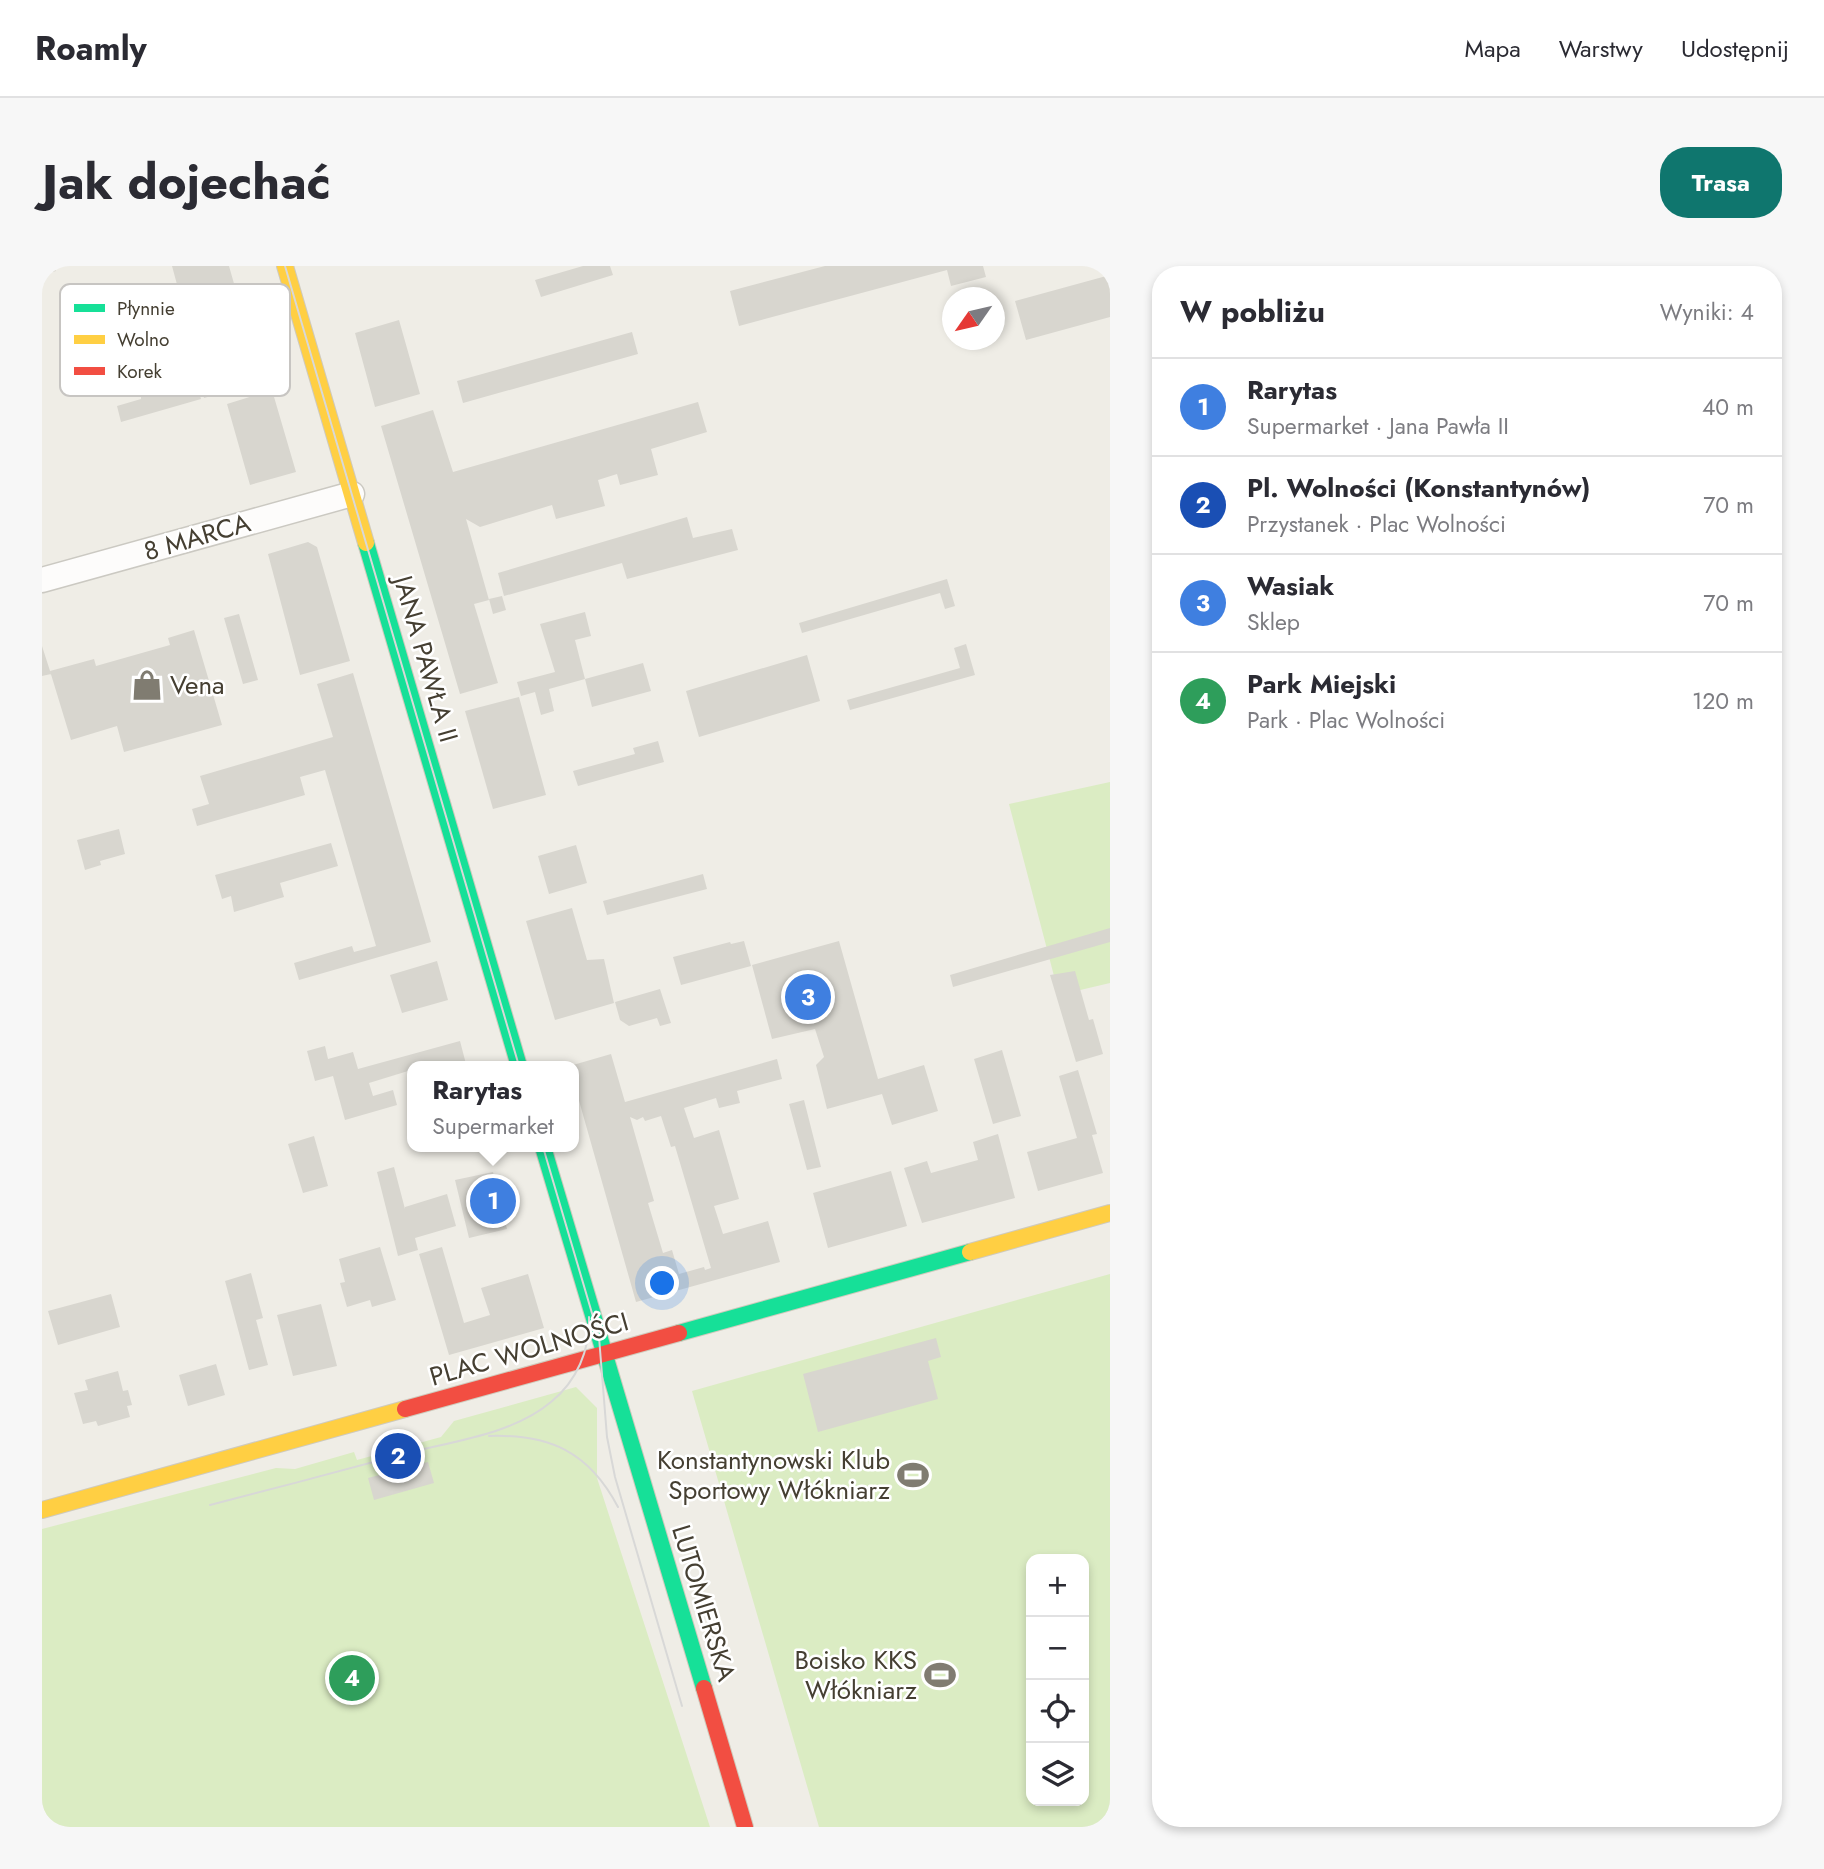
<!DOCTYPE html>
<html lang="pl">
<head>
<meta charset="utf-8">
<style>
  body { margin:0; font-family:Jost,sans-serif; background:#f7f7f7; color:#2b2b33 }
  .controls { position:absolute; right:21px; bottom:21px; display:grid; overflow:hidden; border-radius:14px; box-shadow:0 4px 10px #0003 }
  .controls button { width:63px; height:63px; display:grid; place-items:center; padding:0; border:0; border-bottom:2px solid #e1e1e2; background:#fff; color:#2b2b33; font:35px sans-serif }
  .compass { position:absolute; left:900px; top:21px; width:63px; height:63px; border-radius:50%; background:#fff; box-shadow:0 4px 10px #0003; rotate:236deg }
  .you { position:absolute; left:621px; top:1018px; width:24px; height:24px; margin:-18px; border:5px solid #fff; border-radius:50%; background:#1a73e8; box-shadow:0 0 0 10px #1a73e833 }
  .badge { display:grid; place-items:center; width:46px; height:46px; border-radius:50%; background:#0f766e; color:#fff; font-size:23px; font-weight:700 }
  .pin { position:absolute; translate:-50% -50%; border:4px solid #fff; box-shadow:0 2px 7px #0006 }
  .popup { position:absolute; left:365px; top:795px; width:172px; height:91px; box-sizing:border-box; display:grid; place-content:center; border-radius:14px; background:#fff; filter:drop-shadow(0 2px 5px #0005); font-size:23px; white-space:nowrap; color:#7c7c81 }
  .popup b { font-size:26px; color:#2b2b33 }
  .popup::after { content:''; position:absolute; left:50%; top:100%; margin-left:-14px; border:14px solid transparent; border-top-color:#fff }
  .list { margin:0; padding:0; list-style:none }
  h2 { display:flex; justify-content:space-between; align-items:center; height:91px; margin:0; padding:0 28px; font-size:30px }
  h2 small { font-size:23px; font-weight:400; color:#7c7c81 }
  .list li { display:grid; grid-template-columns:46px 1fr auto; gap:21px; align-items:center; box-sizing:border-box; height:98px; padding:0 28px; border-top:2px solid #e1e1e2 }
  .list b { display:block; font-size:26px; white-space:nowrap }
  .list p { margin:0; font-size:23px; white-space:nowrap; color:#7c7c81 }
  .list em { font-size:23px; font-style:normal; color:#7c7c81 }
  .icon { flex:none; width:38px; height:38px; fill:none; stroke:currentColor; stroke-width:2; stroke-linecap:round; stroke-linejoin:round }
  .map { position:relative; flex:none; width:1068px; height:1561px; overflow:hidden; border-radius:28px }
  header { display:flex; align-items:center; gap:42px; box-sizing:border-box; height:98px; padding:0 35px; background:#fff; border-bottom:2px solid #e1e1e2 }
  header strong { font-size:33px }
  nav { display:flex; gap:38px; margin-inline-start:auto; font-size:24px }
  .intro { display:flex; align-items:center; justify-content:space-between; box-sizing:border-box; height:168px; padding:0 42px }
  h1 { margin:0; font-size:49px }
  .button { padding:18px 32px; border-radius:28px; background:#0f766e; color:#fff; font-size:24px; font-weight:700 }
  main { display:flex; gap:42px; padding:0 42px }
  aside { flex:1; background:#fff; border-radius:28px; box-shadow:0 4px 10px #0003 }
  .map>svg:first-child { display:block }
  .green { fill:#dbecc3; fill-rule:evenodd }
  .building { fill:#d8d6cf; fill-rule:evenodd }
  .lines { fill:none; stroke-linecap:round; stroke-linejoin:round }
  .street-casing { stroke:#cbc9c2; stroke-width:27 }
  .fast-casing { stroke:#cfcabc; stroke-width:18 }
  .slow-casing { stroke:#cfcabc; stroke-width:18 }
  .jam-casing { stroke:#cfcabc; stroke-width:18 }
  .street { stroke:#fdfcfb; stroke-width:24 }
  .fast { stroke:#16e098; stroke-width:16 }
  .slow { stroke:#ffcf43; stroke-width:16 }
  .jam { stroke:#f24e42; stroke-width:16 }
  .tram { stroke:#d8d8d7; stroke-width:2 }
  .labels { text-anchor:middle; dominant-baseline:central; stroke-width:5; stroke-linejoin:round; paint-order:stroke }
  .street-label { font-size:26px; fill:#453f32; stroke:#fff }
  .poi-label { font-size:26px; fill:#453f32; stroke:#fff; text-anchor:end }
  .key { fill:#fff; stroke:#c7c5c2; stroke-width:2 }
  .key-label { font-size:19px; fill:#453f32 }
</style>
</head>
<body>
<header>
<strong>Roamly</strong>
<nav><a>Mapa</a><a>Warstwy</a><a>Udostępnij</a></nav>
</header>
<div class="intro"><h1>Jak dojechać</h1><a class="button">Trasa</a></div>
<main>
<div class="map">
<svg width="1068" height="1561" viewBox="0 0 1068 1561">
  <rect width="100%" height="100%" fill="#efede6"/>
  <!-- green -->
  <path class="green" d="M1068,516V717L1017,729L967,538Z
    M1068,1008V1561H777L650,1125ZM989,1293H1042V1535H989Z
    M534,1121L555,1142V1212L668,1561H0V1263L234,1202L253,1203L312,1186L315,1194L399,1171L412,1155Z"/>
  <!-- building -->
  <path class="building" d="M0,0H12L14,5L0,9Z
    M130,0H187L193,21L140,37Z
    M541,0H568L571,9L499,31L493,14Z
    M783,0H941L944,11L909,20L905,4L697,60L688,25Z
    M1068,9V51L984,74L973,35Z
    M116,24L121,45L66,61L60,41Z
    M357,54L378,128L333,141L313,67Z
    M590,66L596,88L421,137L415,115Z
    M167,77L170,90L205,80L215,117L162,132L148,82Z
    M154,114L159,133L79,156L75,140L99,133V130Z
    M230,124L254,206L208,219L185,138Z
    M656,136L665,166L609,183L616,209L578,219L575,208L556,214L563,240L514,253L510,239L438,261L424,253L447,334L432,338L456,417L418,428L339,160L391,144L411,206Z
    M645,251L651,272L690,263L696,284L585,313L580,297L462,330L456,307Z
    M266,276L275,281L308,395L258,409L226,288Z
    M905,313L913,340L903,343L898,327L760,367L757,357Z
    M460,330L464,344L451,348L447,333Z
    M543,346L549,370L533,374L543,413L601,397L609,425L550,441L543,413L507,423L512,445L499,449L493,426L479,430L475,416L513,406L498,358Z
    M197,348L216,414L201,418L182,352Z
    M152,364L180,459L82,486L75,460L29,474L8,405L52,393L54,400L128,379L126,372Z
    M924,378L933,409L808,444L805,434L918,402L912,382Z
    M0,380L9,408L0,410Z
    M765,389L778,435L657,471L644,425Z
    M311,407L389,676L257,714L252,697L310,680L312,686L334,680L283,504L258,511L263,529L155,560L150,543L167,538L158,510L291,471L275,418Z
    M477,431L504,529L451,543L423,445Z
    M616,475L622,496L536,520L531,505L593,488L591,482Z
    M77,563L83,588L58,595L59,599L43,604L35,574Z
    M289,577L296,600L238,617L242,631L192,646L189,630L180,633L173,609Z
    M534,579L545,617L507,628L496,590Z
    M661,608L665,623L565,649L561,635Z
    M530,642L545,694L562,693L572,737L513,754L484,655Z
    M1068,662V676L911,721L908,709Z
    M702,675L709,700L639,719L631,691L688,676L689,678Z
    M797,675L836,813L882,799L896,845L850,859L840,828L785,843L774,799L782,791L773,763L730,773L710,699Z
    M395,695L406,734L360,747L348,709Z
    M1033,705L1047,754L1051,753L1061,788L1034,796L1008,709Z
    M618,723L629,757L618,760L615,752L587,760L578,754L573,736Z
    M418,775L424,798L417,800H370V809L367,810L366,805L327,817L331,830L351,824L355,839L303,854L291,810L273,815L265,785L283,780L286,793L311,786L316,803Z
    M960,784L979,850L951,858L932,793Z
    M569,788L583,836L735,793L740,813L695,825L698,837L677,842L674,832L642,842L652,872L677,864L697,933L672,940L681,968L726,955L738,996L594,1036L532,817L531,799ZM619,850L629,881L633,880L669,1002L663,1004L662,1001L637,1008L630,984L621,987L606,937L612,935L588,851L595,854L601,851L603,855Z
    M1036,804L1055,868L1050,869L1061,907L996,925L985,886L1035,872L1017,810Z
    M762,834L779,901L765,904L747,838Z
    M956,868L973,932L880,957L862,902L885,895L889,907L936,894L931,876Z
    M272,870L286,920L261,927L246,878Z
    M396,881H414L398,886Z
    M352,901L363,943V941L405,928L414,960L373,972L376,984L356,990L335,906Z
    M849,905L865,960L786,982L771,927Z
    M451,906L465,963L427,972L413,914Z
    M338,981L354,1034L330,1041L328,1034L305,1041L298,1017L303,1016L297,993Z
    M400,981L422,1057L448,1049L439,1022L486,1008L502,1062L407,1089L377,988Z
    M209,1007L221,1052L214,1054L226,1099L207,1104L183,1015Z
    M69,1028L78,1061L16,1079L6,1045Z
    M279,1038L295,1100L251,1110L235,1049Z
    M894,1072L899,1091L886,1095L896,1133L776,1166L761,1108Z
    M174,1098L183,1129L146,1140L137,1109Z
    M76,1105L81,1125L86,1124L90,1139L85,1140L88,1151L56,1160L54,1155L41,1158L32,1127L46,1124L43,1114Z
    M386,1196L392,1217L332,1234L326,1212Z"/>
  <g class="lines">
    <defs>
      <path id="street" d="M0,314L310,228"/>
      <path id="fast" d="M324,277L477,800
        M501,881L662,1422
        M637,1067L928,986"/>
      <path id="slow" d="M243,0L324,277
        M928,986L1068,947
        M0,1244L363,1143"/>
      <path id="jam" d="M363,1143L637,1067
        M662,1422L703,1561"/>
    </defs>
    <!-- street casing -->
    <use href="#street" class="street-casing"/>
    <!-- fast casing -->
    <use href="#fast" class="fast-casing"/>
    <!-- slow casing -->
    <use href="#slow" class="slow-casing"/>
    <!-- jam casing -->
    <use href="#jam" class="jam-casing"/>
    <!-- street -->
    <use href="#street" class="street"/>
    <!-- fast -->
    <use href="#fast" class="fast"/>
    <!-- slow -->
    <use href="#slow" class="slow"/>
    <!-- jam -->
    <use href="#jam" class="jam"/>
    <!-- tram -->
    <path class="tram" d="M243,0L477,800
      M501,881L557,1071L565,1171L573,1211L640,1440
      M447,1170C508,1168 547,1186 576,1241
      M168,1239C234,1222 299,1205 365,1187C412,1175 471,1168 509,1136C535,1115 548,1084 547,1051"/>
  </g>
  <!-- icons -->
  <defs>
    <symbol id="shop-bare" viewBox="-9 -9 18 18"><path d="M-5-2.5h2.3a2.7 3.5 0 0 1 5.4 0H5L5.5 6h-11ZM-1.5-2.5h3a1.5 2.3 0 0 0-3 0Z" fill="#807c71" stroke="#fff" stroke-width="2.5" paint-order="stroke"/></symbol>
    <symbol id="stadium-bare" viewBox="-9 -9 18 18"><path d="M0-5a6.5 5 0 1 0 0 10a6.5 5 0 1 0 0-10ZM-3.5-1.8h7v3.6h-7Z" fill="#807c71" stroke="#fff" stroke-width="2.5" paint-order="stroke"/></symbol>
  </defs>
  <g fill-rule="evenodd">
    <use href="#shop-bare" x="83" y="397" width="44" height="44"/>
    <use href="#stadium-bare" x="849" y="1187" width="44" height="44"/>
    <use href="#stadium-bare" x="876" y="1387" width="44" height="44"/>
  </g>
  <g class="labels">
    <!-- street labels -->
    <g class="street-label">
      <text transform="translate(155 271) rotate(-16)">8 MARCA</text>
      <text transform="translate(384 393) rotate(74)">JANA PAWŁA II</text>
      <text transform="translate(487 1083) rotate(-16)">PLAC WOLNOŚCI</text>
      <text transform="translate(662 1337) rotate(73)">LUTOMIERSKA</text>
    </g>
    <!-- poi labels -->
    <g class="poi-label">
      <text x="128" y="419" text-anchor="start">Vena</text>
      <text x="848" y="1194">Konstantynowski Klub<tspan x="848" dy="30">Sportowy Włókniarz</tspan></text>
      <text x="875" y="1394">Boisko KKS<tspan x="875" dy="30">Włókniarz</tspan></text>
    </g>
  </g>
  <!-- legend -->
  <rect x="18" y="18" width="230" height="112" rx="10" class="key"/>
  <rect x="32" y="38" width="31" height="8" fill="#16e098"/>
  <rect x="32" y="69" width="31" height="9" fill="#ffcf43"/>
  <rect x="32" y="101" width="31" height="8" fill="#f24e42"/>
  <g class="key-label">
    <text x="75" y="49">Płynnie</text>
    <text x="75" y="80">Wolno</text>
    <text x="75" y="112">Korek</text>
  </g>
</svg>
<div class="controls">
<button>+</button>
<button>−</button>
<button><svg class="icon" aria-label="locate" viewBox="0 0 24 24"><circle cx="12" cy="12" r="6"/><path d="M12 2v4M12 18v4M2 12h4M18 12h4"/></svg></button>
<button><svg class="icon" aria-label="layers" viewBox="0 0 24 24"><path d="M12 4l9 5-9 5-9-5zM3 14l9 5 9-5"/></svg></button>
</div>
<svg class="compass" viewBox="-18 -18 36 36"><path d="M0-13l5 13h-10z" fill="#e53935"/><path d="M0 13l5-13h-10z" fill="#7c7c81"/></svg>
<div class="you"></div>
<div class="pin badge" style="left:451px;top:935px;background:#3f7fe0">1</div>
<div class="popup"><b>Rarytas</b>Supermarket</div>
<div class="pin badge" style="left:356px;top:1190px;background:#1a4fb4">2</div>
<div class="pin badge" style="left:766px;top:731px;background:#3f7fe0">3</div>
<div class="pin badge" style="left:310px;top:1412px;background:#2e9e5b">4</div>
</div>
<aside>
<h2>W pobliżu<small>Wyniki: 4</small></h2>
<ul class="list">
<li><span class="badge" style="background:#3f7fe0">1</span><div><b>Rarytas</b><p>Supermarket · Jana Pawła II</p></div><em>40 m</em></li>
<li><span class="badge" style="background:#1a4fb4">2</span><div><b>Pl. Wolności (Konstantynów)</b><p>Przystanek · Plac Wolności</p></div><em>70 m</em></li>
<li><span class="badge" style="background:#3f7fe0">3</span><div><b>Wasiak</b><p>Sklep</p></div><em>70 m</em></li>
<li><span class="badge" style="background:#2e9e5b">4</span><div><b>Park Miejski</b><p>Park · Plac Wolności</p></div><em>120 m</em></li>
</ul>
</aside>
</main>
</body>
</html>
